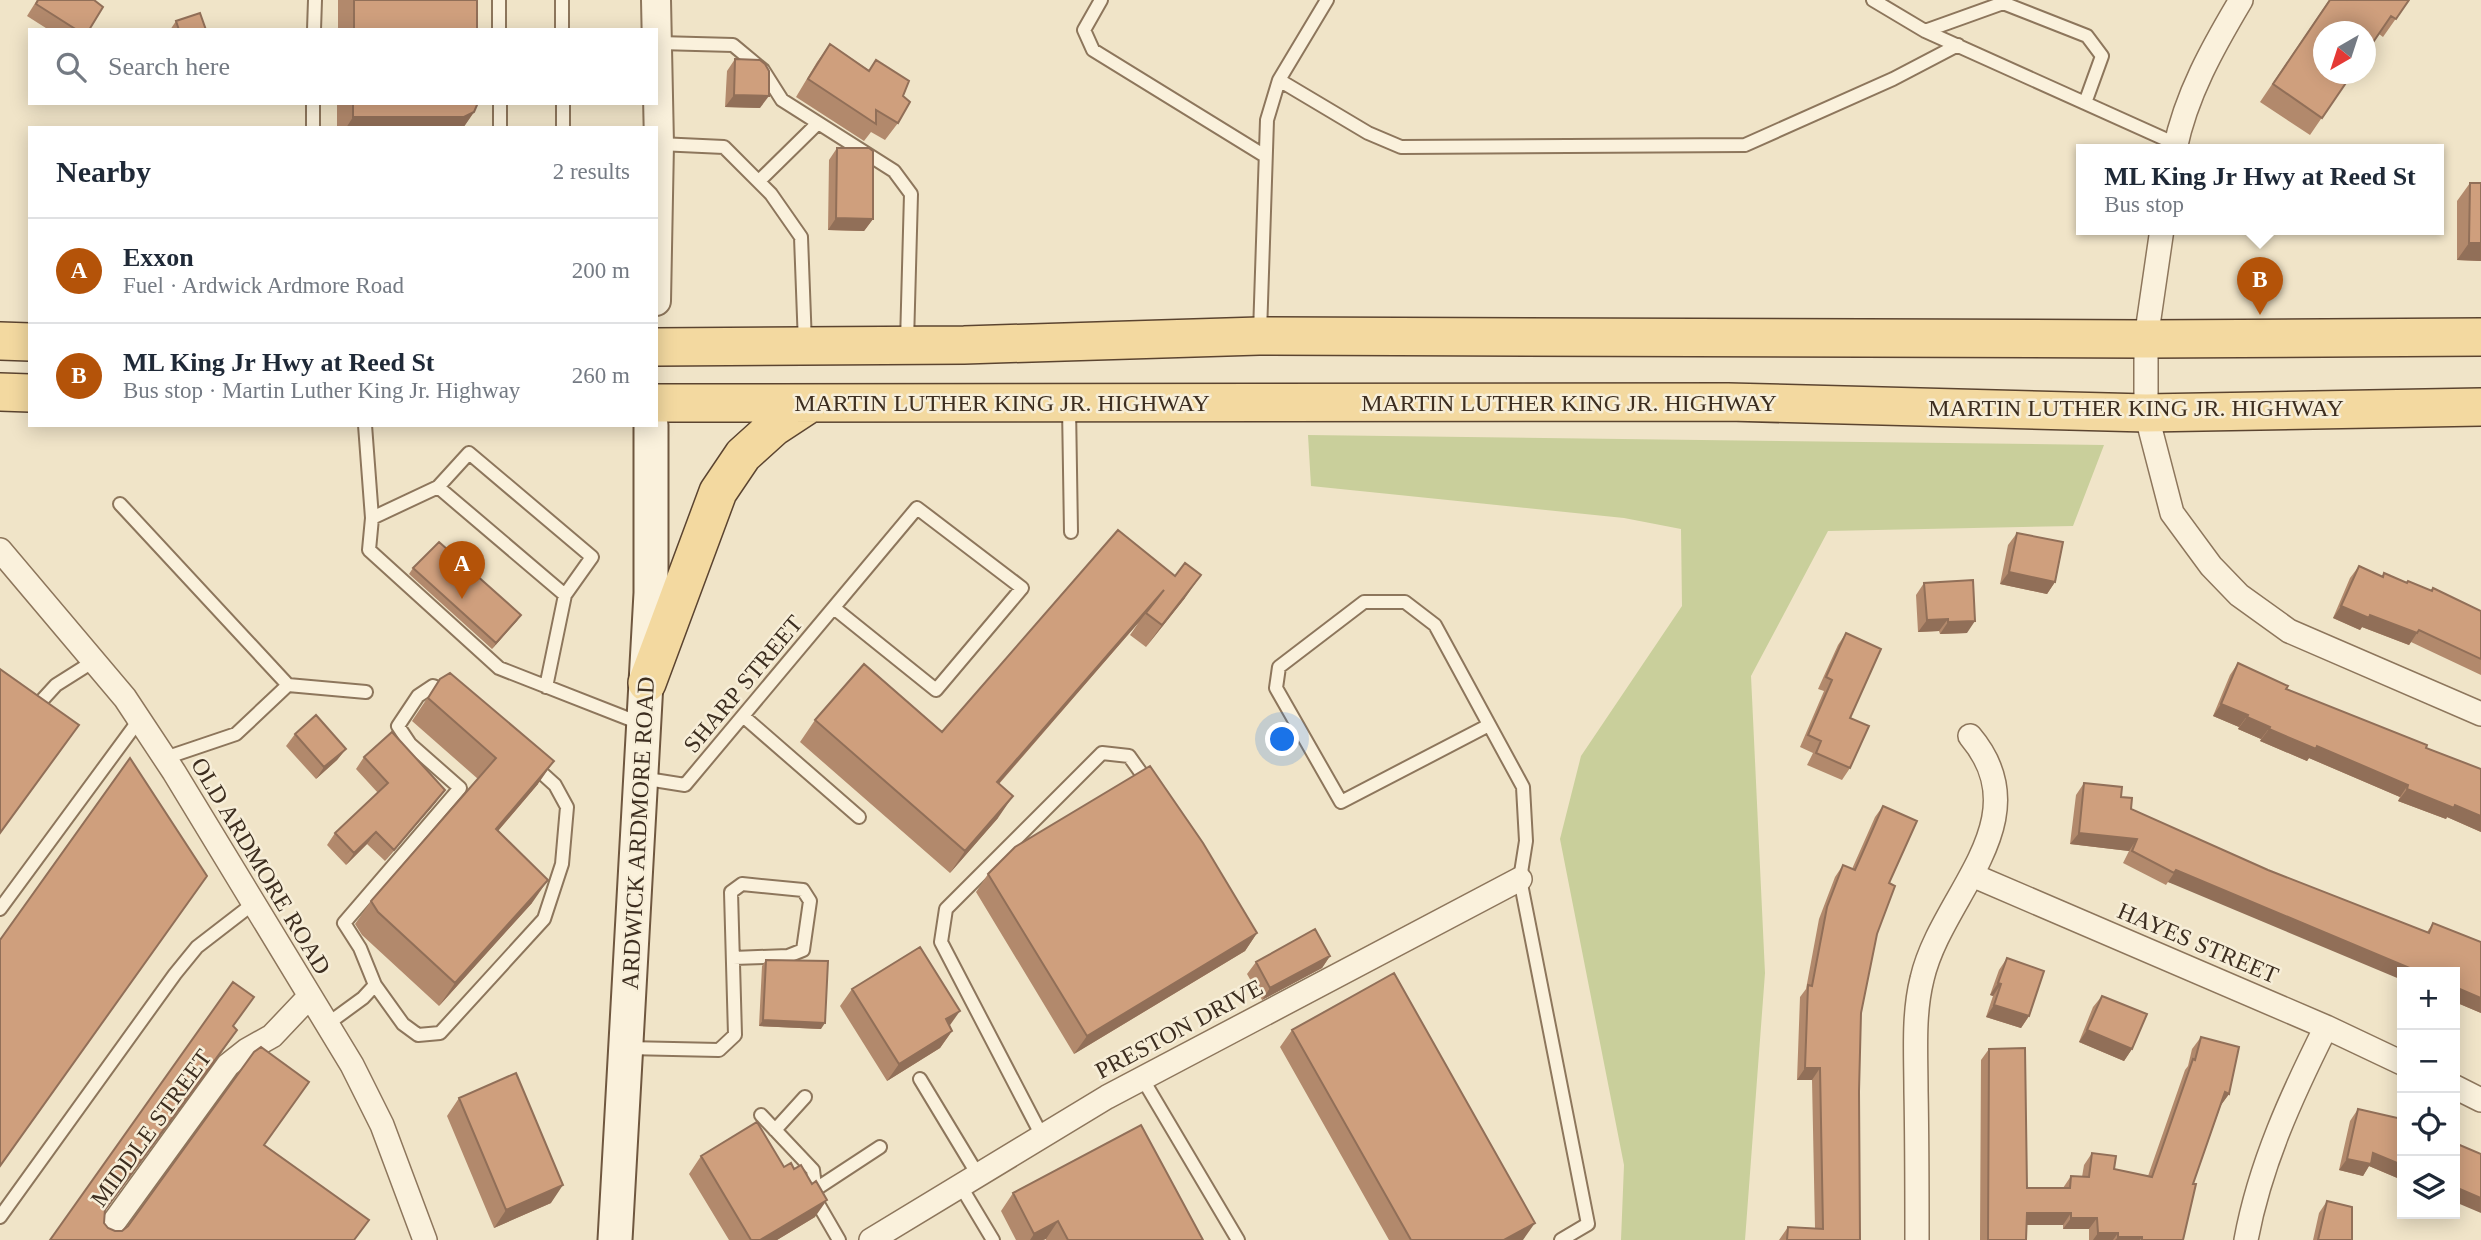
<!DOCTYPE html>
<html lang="en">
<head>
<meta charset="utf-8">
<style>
  body { margin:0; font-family:Georgia,serif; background:#f6f6f7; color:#1f2937 }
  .controls { position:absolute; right:21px; bottom:21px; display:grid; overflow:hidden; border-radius:0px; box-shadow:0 4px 18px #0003 }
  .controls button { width:63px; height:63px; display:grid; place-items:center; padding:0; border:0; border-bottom:2px solid #e0e1e3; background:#fff; color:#1f2937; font:35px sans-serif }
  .compass { position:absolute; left:2313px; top:21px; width:63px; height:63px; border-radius:50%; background:#fff; box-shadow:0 4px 18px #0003; rotate:219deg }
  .you { position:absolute; left:1283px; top:740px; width:24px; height:24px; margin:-18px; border:5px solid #fff; border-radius:50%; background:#1a73e8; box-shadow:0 0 0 10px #1a73e833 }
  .badge { display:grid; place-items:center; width:46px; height:46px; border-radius:50%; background:#b45309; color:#fff; font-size:23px; font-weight:700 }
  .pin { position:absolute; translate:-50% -58px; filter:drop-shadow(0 2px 4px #0008) }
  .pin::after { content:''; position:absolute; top:37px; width:24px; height:21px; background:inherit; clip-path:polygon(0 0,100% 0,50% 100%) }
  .popup { position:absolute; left:2076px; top:144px; width:368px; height:91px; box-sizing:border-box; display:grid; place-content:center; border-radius:0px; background:#fff; filter:drop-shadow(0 2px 5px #0005); font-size:23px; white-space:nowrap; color:#747a83 }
  .popup b { font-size:26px; color:#1f2937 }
  .popup::after { content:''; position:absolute; left:50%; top:100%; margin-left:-14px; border:14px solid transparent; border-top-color:#fff }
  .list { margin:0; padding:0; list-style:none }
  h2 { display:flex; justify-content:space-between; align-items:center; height:91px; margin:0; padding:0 28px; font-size:30px }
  h2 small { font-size:23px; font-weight:400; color:#747a83 }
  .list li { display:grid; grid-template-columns:46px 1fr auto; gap:21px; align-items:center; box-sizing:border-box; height:105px; padding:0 28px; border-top:2px solid #e0e1e3 }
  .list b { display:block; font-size:26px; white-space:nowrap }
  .list p { margin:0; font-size:23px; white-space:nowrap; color:#747a83 }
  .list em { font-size:23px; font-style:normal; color:#747a83 }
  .icon { flex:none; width:38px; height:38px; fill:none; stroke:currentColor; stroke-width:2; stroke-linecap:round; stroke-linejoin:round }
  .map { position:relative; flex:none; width:2481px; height:1240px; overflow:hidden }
  .search { position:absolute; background:#fff; box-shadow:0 4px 18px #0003; left:28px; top:28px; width:630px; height:77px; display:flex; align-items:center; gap:18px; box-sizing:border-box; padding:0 24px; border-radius:0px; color:#747a83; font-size:26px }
  .panel { position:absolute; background:#fff; box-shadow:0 4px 18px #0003; left:28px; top:126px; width:630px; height:301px; border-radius:0px }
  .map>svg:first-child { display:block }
  .green { fill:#c9cf9b }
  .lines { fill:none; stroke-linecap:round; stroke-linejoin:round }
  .service-casing { stroke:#8d765c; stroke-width:16 }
  .minor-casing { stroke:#8d765c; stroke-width:26 }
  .tertiary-casing { stroke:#8d765c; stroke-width:32 }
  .secondary-casing { stroke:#6f573f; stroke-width:37 }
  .primary-casing { stroke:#5b4430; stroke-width:40 }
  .service { stroke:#faf1dc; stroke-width:12 }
  .minor { stroke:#faf1dc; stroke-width:23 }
  .tertiary { stroke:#faf1dc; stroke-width:28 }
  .secondary { stroke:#faf1dc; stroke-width:33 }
  .primary { stroke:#f3d9a0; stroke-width:37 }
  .wall { fill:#b2896c }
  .shaded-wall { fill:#916f58 }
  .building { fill:#cf9f7d; stroke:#916f58; stroke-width:2 }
  .labels { text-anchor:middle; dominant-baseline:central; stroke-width:5; stroke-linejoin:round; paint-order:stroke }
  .street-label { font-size:24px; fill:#3d2e20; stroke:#f7eed8 }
</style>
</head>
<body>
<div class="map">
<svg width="2481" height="1240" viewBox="0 0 2481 1240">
  <rect width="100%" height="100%" fill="#f0e4c8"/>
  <!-- green -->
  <path class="green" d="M1308,435L2104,445L2073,526L1828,531L1751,676L1765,973L1745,1240H1621L1624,1165L1560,839L1581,756L1682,606L1681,529L1624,518L1311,486Z"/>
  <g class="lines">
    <defs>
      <path id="service" d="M499,0V30
        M562,0V30
        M1101,0L1084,30L1093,50L1265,156
        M1873,0L1925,31L2176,144
        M314,30L315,0
        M1925,31L2003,3L2087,36L2102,56L2085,103
        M659,43L733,45L763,70L782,100L894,171L911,194L907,342
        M1279,80L1368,133L1401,147L1745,145L1893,79L1958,45
        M500,103V128
        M563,103V128
        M313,128V103
        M659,144L724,147L771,194L801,237L805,344
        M759,181L818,123
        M1260,333L1267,120L1279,80L1327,0
        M1069,407L1071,532
        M365,425L372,518L369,550L499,668L642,724
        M438,487L565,595
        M120,504L288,685
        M372,518L438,487L469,453L592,557L565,595L546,687
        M32,707L34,709L56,685L94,661
        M743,716L859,817
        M1489,725L1341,802L1276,688L1279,667L1364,602H1405L1435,625L1523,787L1526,841L1520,879L1588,1224L1561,1240
        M165,758L236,734L288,685L366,692
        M641,778L685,785L917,508L1022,588L936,690L834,608
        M0,909L139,720
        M375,985L360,948L344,923L460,788L410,744L398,726L418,696L433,686L448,692
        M326,1025L363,998L375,985L403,1024L418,1035L440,1033L544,919L562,864L567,807L555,785L533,765
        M627,1048L719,1050L735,1035L731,892L742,884L803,890L810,901L803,950L788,956L733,958
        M1142,1078L1238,1240
        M920,1079L978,1175
        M761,1115L813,1170L817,1202L839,1240
        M775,1130L805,1097
        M1042,1136L941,942L946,909L1102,753L1129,756L1149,784
        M960,1185L993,1240
        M816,1189L880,1147
        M0,1217L175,974L197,947L254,903"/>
      <path id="minor" d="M2175,149C2186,95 2213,47 2241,0
        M2162,229L2146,339V413L2172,513L2211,566L2239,595L2289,631L2481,714
        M0,550L125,698L174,772L352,1065L382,1125L425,1240
        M1972,875L2326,1027L2402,1063
        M2455,1087L2481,1100
        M101,1240L228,1065L247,1050L272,1036L309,997
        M871,1240L1107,1097L1520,879
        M1917,1240C1917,1190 1917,1140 1916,1091C1916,1054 1913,1015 1922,979C1941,895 2042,821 1970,736
        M2246,1240C2260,1164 2292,1095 2326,1027"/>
      <path id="tertiary" d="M656,0L659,144L656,301"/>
      <path id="secondary" d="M615,1240L651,593V425"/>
      <path id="primary" d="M0,341L30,342
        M656,347L964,345L1259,336L2146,339L2481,337
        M0,392L30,393
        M656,403L1728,402L2146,413L2481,407
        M647,683L718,492L743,455L774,427L809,404"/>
    </defs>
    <!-- service casing -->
    <use href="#service" class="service-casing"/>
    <!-- minor casing -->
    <use href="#minor" class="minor-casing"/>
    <!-- tertiary casing -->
    <use href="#tertiary" class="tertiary-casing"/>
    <!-- secondary casing -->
    <use href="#secondary" class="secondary-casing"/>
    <!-- primary casing -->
    <use href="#primary" class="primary-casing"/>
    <!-- service -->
    <use href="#service" class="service"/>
    <!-- minor -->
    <use href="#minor" class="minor"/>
    <!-- tertiary -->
    <use href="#tertiary" class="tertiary"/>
    <!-- secondary -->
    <use href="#secondary" class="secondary"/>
    <!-- primary -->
    <use href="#primary" class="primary"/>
  </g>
  <!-- wall -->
  <path class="wall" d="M37,0H94L89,30H49L27,16Z
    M338,0H477V30H338Z
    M2329,0H2409L2383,37L2379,34L2310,135L2260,102Z
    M176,21L206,30H170Z
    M830,44L869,70L876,60L903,96L898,123L885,140L871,132L864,141L796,97L817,62Z
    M735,59L760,108L725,107L727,71Z
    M337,103H477L474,112L463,128H337Z
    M837,148L873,219L864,231L828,230L829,160Z
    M2470,183H2481V261L2457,260V201Z
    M1118,530L1185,598L1146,647L1130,635L1139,622L999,784L998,818L950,873L800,742L815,720L942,732Z
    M2017,533L2055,582L2047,594L2000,584L2008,545Z
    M2359,566L2382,576L2384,573L2407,583L2408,581L2481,611V675L2411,642L2409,645L2362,627L2360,630L2333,618L2350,578Z
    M413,568L521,615L492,649L409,574Z
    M1924,583L1967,633L1940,634L1939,631L1918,632L1916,595Z
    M1846,633L1850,718V768L1842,780L1807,765L1813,753L1800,747L1824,691L1818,689L1838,645Z
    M2238,663L2286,689L2426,748L2481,769V832L2447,817L2446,819L2398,801L2400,797L2309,758L2307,761L2260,741L2261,739L2238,729L2239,727L2213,716L2230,675Z
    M440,679L538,784L498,831L532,903L439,1006L362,935L355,924L371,901L478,779L412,721Z
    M295,734L346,749L337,760L316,779L286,746Z
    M364,757L436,802L385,861L367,844L346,865L327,845L335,833L378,793L356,769Z
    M2084,783L2121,797L2131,809L2268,870L2427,932L2433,923L2481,942V1013L2455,1002V972L2168,882L2166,885L2123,863L2129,851L2070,844L2076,795Z
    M1883,806L1889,883L1877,934L1861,1013L1859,1092L1860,1240H1779L1788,1227L1815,1228L1812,1080H1797L1800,997L1806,989L1819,919L1835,877L1843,865L1852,869L1875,817Z
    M988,874L1257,933L1245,951L1074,1054L976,892Z
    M1330,956L1322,968L1262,1000L1247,974L1256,962Z
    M2007,958L2029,1016L2021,1028L1986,1017L1993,996L1990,995L1999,970Z
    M766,960L821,1029L759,1026L762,966Z
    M852,989L949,1026L952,1031L940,1048L887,1081L840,1006Z
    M2102,996L2132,1049L2124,1061L2079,1042L2093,1007Z
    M1292,1030L1523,1240H1389L1280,1047Z
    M2201,1037L2229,1094L2221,1105L2193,1184L2183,1240H2089V1229H2063V1225H2026V1240H1980L1981,1060L1989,1049L2027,1188H2063L2071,1176L2082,1177L2084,1165L2092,1153L2114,1169L2148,1176L2185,1070L2188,1066L2192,1049Z
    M459,1098L551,1203L494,1228L447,1116Z
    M2358,1109L2402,1119V1180L2369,1166L2363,1176L2339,1170L2350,1121Z
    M701,1156L784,1167L815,1217L777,1240H729L689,1174Z
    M1013,1193L1203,1240H1046V1239L1043,1240H1016L1001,1211Z
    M2327,1201L2352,1240H2313L2319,1213Z"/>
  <!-- shaded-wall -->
  <path class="shaded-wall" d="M734,95L769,96L760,108L725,107Z
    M474,112L463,128H346L353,117Z
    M836,218L873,219L864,231L828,230Z
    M2469,243H2481V261L2457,260Z
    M2009,572L2055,582L2047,594L2000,584Z
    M1201,575L1185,598L1146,647L1162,625Z
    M1164,590L1139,622L981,804L997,782Z
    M2341,606L2370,615L2417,633L2409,645L2362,627L2360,630L2333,618Z
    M521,615L517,621L492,649L496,643Z
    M1948,619L1939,631L1918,632L1927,620Z
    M1975,621L1967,633L1940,634L1948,622Z
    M2221,704L2248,715L2239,727L2213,716Z
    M2247,717L2270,727L2261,739L2238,729Z
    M2269,729L2317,746L2408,785L2400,797L2309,758L2307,761L2260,741Z
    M346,749L337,760L316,779L324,767Z
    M554,761L538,784L480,852L496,829Z
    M2407,789L2455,805L2481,816V832L2447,817L2446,819L2398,801Z
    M445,790L436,802L385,861L394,850Z
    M1013,796L998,818L950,873L965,851Z
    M376,832L367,844L346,865L354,853Z
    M2079,833L2137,839L2129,851L2070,844Z
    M2176,870L2419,972H2402V980L2168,882Z
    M548,880L532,903L439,1006L455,983Z
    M1257,933L1245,951L1074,1054L1087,1036Z
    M1330,956L1322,968L1262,1000L1270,988Z
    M1998,983L2001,984L1993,996L1990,995Z
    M2455,987L2481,998V1013L2455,1002Z
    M1994,1005L2029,1016L2021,1028L1986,1017Z
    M960,1011L948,1028L946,1019Z
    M763,1020L825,1023L821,1029L759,1026Z
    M237,1030L222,1052L90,1232L105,1209Z
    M2087,1030L2132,1049L2124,1061L2079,1042Z
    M952,1031L940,1048L887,1081L899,1064Z
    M1805,1068H1820L1812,1080H1797Z
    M2225,1092L2229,1094L2221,1105L2217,1104Z
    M2373,1153L2402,1165V1180L2369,1166L2363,1176L2339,1170L2347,1159Z
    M563,1185L551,1203L494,1228L506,1210Z
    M2455,1187L2481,1198V1213L2455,1202Z
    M827,1200L815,1217L777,1240H760Z
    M2027,1213H2071L2063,1225H2019Z
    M2071,1218H2097L2089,1229H2063Z
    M1058,1221L1046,1239L1043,1240H1030L1034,1234Z
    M1535,1223L1523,1240H1504Z
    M2098,1233H2118L2113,1240H2093Z
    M2118,1237H2142L2140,1240H2115Z"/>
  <!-- building -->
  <path class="building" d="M38,0H94L103,7L89,30H77L36,4Z
    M354,0H477V30H354Z
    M2330,0H2409L2396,19L2391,16L2365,54V32H2323V74H2352L2322,118L2273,84Z
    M200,13L206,30H179L176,21Z
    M830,44L869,71L876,60L909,81L903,96L910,102L898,123L876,110V124L808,79Z
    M735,59L760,60L765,64L769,71V96L734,95Z
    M353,103H477V105L474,112L464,117H353Z
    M837,148H869L873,151V219L836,218Z
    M2470,183H2481V243H2469Z
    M1118,530L1175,576L1185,563L1201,575L1162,625L1146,613L1164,590L997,782L1013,796L965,851L815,720L864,664L942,732Z
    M2017,533L2063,542L2055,582L2009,572Z
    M439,542L521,615L496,643L413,568Z
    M2359,566L2383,577L2384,573L2407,583L2408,581L2432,591L2433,588L2481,611V659L2419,630L2417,633L2370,615L2369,618L2341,606Z
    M1973,580L1975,621L1948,622V619L1927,620L1924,583Z
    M1846,633L1881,649L1850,718L1869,726L1850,768L1816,753L1821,741L1808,735L1832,680L1826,677Z
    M2238,663L2288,686L2286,689L2427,745L2426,748L2481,769V816L2455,805L2454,808L2407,789L2408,785L2317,746L2316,749L2269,729L2270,727L2247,717L2248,715L2221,704Z
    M0,669L79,725L0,833Z
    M450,673L554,761L496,829L548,880L455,983L378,912L371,901L496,758L428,698L440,679Z
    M316,715L346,749L324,767L295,734Z
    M392,732L445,790L394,850L376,832L354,853L335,833L388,783L364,757Z
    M130,758L207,876L0,1166V940Z
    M1150,766L1203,843L1257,933L1087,1036L988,874L1015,847Z
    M2084,783L2122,787L2121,797L2132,798L2131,809L2268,870L2429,933L2433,923L2481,942V998L2455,987V972H2419L2176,870L2174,873L2132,851L2137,839L2079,833Z
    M1883,806L1917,821L1889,883L1895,886L1877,934L1861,1013L1859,1092L1860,1240H1787L1788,1227L1823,1229L1820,1068H1805L1808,985L1812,986L1827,907L1843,865L1855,870Z
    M1315,929L1330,956L1270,988L1256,962Z
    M920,947L960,1011L946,1019L952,1031L899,1064L852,989Z
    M2007,958L2044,971L2029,1016L1994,1005L2001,984L1998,983Z
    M766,960L828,961L825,1023L763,1020Z
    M1394,973L1535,1223L1504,1240H1411L1292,1030Z
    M233,982L254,997L233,1026L237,1030L105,1209L104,1223L108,1228L115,1231H122L128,1226L254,1052L261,1047L309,1082L264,1145L369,1220L354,1240H50Z
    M2102,996L2147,1014L2132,1049L2087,1030Z
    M2201,1037L2239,1047L2229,1094L2225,1092L2193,1184H2196L2183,1240H2142V1237H2118V1233H2098L2097,1218H2071V1213H2027L2026,1240H1988L1989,1049L2025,1048L2027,1188H2070L2071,1176L2089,1177L2092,1153L2116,1156L2114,1169L2152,1177L2193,1059L2195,1060Z
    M516,1073L563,1185L506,1210L459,1098Z
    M2358,1109L2402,1119V1165L2373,1153L2371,1164L2347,1159Z
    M757,1122L784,1167L791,1163L794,1169L801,1165L812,1184L816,1181L827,1200L760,1240H751L701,1156Z
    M1141,1125L1203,1240H1068L1058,1221L1034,1234L1013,1193Z
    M2455,1143L2481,1154V1198L2455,1187Z
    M2327,1201L2352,1207V1240H2318Z"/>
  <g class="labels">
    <!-- street labels -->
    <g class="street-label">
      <text x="1002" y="403">MARTIN LUTHER KING JR. HIGHWAY</text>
      <text x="1569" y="403">MARTIN LUTHER KING JR. HIGHWAY</text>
      <text x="2136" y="408">MARTIN LUTHER KING JR. HIGHWAY</text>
      <text transform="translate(743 684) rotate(-50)">SHARP STREET</text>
      <text transform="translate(638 833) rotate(-87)">ARDWICK ARDMORE ROAD</text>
      <text transform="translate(261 866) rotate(59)">OLD ARDMORE ROAD</text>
      <text transform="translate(2198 943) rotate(23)">HAYES STREET</text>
      <text transform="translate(1179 1029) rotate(-28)">PRESTON DRIVE</text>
      <text transform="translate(151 1128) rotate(-54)">MIDDLE STREET</text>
    </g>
  </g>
</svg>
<div class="controls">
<button>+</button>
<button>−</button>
<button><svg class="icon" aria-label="locate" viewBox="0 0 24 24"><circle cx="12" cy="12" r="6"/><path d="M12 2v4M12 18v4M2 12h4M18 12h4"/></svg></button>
<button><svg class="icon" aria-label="layers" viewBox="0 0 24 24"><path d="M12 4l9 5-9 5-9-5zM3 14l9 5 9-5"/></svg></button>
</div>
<svg class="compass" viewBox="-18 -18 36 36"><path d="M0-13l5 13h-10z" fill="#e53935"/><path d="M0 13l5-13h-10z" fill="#747a83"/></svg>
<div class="you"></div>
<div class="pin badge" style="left:462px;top:599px">A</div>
<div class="pin badge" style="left:2260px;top:315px">B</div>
<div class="popup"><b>ML King Jr Hwy at Reed St</b>Bus stop</div>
<div class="search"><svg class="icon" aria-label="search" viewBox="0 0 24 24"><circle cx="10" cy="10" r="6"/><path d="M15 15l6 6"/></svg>Search here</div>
<section class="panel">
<h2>Nearby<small>2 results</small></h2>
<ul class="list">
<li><span class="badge">A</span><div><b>Exxon</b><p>Fuel · Ardwick Ardmore Road</p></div><em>200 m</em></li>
<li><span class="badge">B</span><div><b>ML King Jr Hwy at Reed St</b><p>Bus stop · Martin Luther King Jr. Highway</p></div><em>260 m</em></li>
</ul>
</section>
</div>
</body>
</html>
